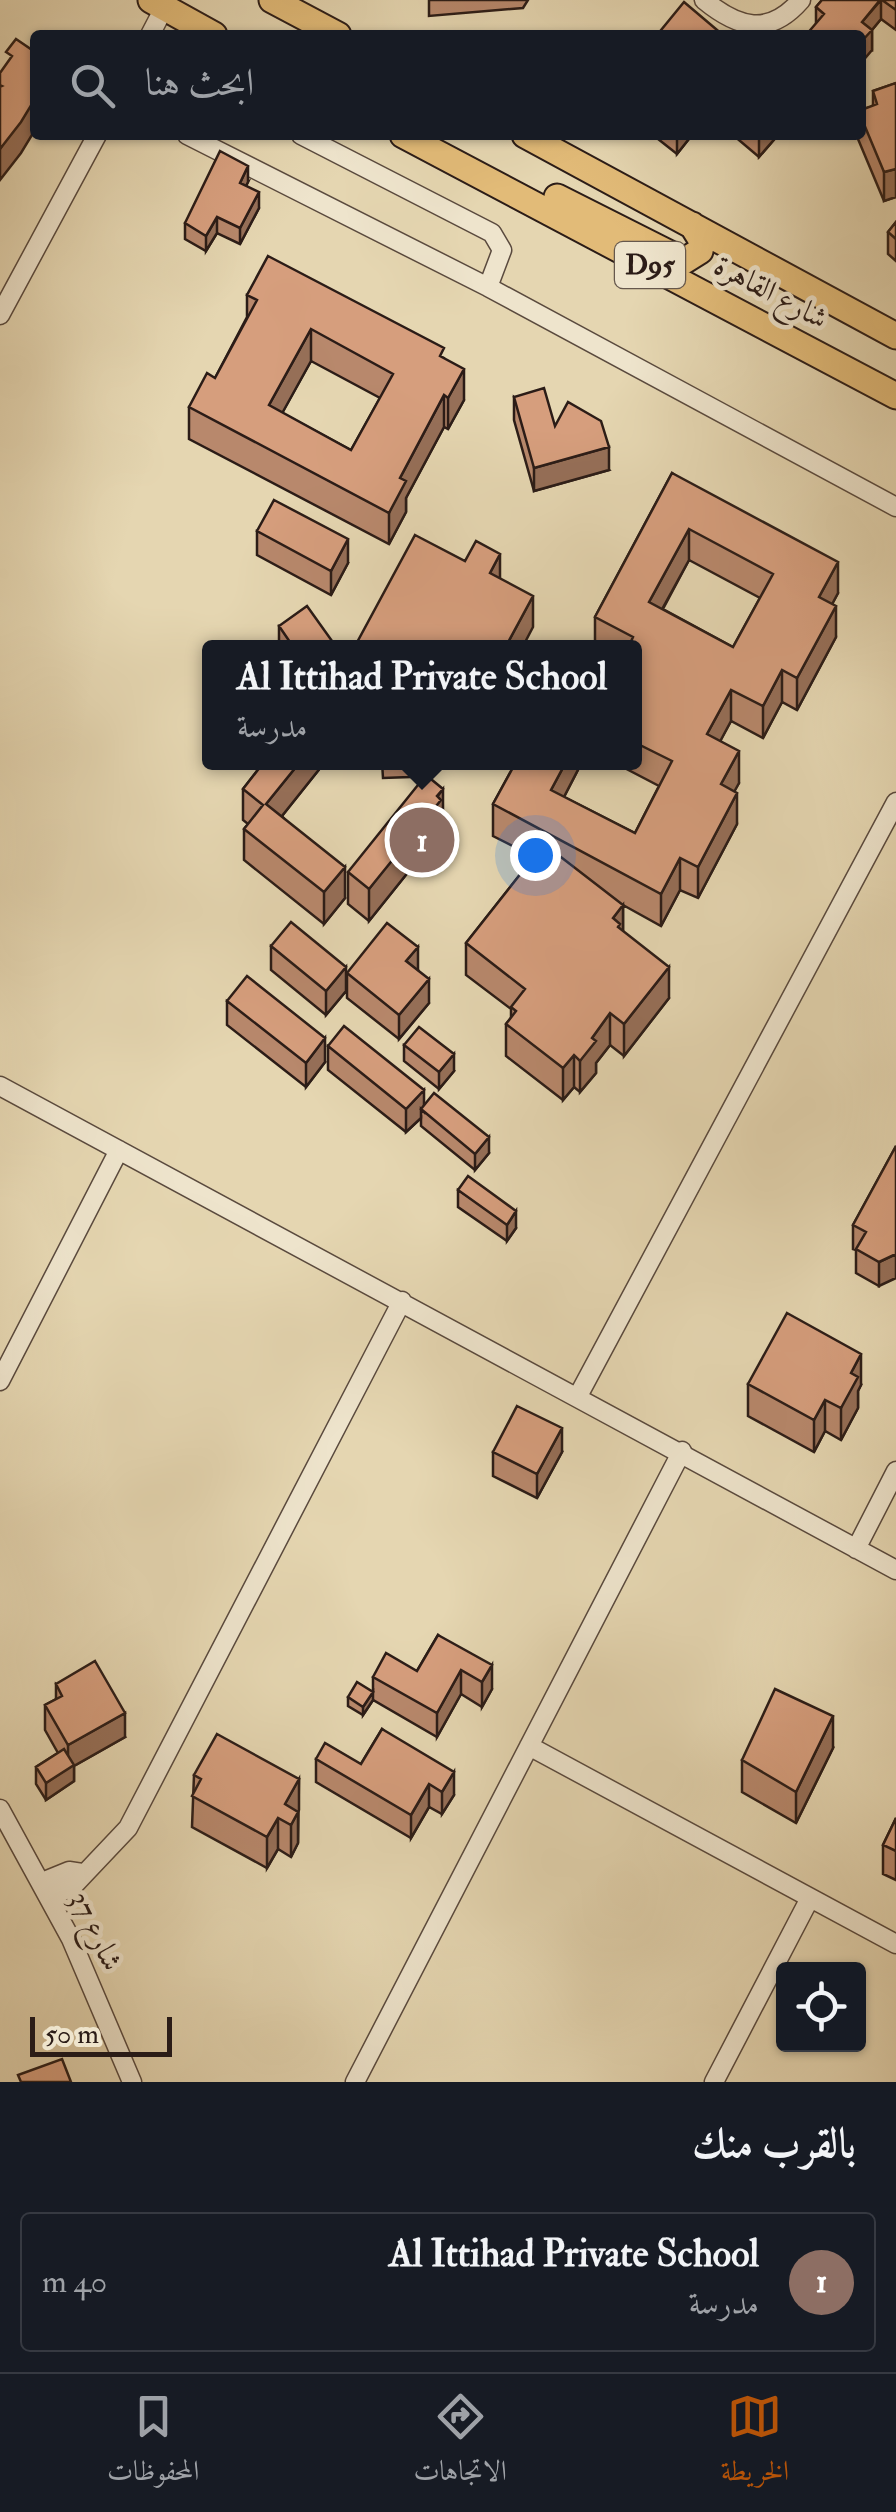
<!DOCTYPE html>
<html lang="ar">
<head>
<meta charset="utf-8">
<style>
  body { margin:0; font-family:"IM FELL Double Pica",Amiri,serif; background:#20242c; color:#f1f3f6; direction:rtl }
  .controls { position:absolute; right:30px; bottom:30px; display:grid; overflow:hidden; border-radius:10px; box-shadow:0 2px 8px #0004 }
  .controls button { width:90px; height:90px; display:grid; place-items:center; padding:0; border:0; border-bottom:2px solid #363941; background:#171b24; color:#f1f3f6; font:50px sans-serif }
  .scale { position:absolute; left:30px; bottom:25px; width:142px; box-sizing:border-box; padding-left:10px; border:5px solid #2b1c17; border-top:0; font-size:28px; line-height:35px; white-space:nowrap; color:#2b1c17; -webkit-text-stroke:8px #eee4cc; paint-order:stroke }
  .you { position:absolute; left:535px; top:855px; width:35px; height:35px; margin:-25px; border:8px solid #fff; border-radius:50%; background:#1a73e8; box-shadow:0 0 0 15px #1a73e833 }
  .badge { display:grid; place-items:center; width:65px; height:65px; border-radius:50%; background:#b45309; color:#fff; font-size:32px; font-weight:700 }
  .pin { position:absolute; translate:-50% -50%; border:5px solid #fff; box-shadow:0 2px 10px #0006 }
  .popup { position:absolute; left:202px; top:640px; width:440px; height:130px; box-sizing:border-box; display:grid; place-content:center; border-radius:10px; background:#171b24; filter:drop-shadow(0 2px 8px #0005); font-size:32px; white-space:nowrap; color:#9ea1a6 }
  .popup b { font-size:38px; color:#f1f3f6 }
  .popup::after { content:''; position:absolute; left:50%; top:100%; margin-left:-20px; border:20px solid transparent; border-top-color:#171b24 }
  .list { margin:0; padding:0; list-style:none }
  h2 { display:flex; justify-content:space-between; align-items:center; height:130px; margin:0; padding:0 40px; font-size:42px }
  h2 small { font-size:32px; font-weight:400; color:#9ea1a6 }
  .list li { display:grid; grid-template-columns:65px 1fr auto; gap:30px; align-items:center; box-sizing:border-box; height:140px; margin:0 20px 20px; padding:0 20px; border:2px solid #363941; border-radius:10px }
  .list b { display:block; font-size:38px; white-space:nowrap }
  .list p { margin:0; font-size:32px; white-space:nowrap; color:#9ea1a6 }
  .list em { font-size:32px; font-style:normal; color:#9ea1a6 }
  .icon { flex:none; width:55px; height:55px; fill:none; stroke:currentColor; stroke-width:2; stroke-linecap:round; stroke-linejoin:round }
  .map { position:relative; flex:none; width:896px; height:2082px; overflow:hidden; direction:ltr }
  .search { position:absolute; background:#171b24; box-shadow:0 2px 8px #0004; left:30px; right:30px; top:30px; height:110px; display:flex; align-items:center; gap:25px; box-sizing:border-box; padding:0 35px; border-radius:10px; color:#9ea1a6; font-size:38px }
  .sheet { height:290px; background:#171b24 }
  nav { display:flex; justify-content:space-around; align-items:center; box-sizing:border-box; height:140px; border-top:2px solid #363941; background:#171b24; font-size:28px; color:#9ea1a6 }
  nav a { display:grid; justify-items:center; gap:5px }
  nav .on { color:#b45309 }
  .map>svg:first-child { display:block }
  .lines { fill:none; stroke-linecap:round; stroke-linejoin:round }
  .minor-casing { stroke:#5a4a3e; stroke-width:21 }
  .primary-casing { stroke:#2b1c17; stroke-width:29 }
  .minor { stroke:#eee4cc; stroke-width:18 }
  .primary { stroke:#e2bb78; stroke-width:25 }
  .wall { fill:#b8886c; stroke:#2b1c17; stroke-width:2.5; fill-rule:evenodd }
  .shaded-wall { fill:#966f58; stroke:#2b1c17; stroke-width:2.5 }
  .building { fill:#d69e7d; stroke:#2b1c17; stroke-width:2.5; fill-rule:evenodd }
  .labels { text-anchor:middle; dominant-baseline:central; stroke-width:9; stroke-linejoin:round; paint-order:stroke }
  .shield { fill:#eee4cc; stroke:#66584d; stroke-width:2.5 }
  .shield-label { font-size:28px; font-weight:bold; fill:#2b1c17 }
  .street-label { font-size:30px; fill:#2b1c17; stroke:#eee4cc }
</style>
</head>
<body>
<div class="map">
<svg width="896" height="2082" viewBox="0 0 896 2082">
  <rect width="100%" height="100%" fill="#e5d6b1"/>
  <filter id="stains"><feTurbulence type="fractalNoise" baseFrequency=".002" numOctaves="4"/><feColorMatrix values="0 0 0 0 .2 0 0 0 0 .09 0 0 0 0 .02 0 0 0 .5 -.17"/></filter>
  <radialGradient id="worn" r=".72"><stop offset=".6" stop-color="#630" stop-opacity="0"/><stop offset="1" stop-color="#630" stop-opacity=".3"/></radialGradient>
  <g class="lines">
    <defs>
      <path id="minor" d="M704,0C738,28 769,37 801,0
        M150,35L164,8
        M187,135L488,287L896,507
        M301,135L492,233L502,250L488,287
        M0,315L97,135
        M0,1086L896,1570
        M0,1381L119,1150
        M578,1396L896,802
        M856,1549L896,1471
        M529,1746L896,1944
        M0,1809L71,1939L132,2082
        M42,1882L69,1871L82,1873
        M51,1898L75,1884L128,1828L402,1301
        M355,2082L682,1451
        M714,2082L810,1898"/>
      <path id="primary" d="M151,0L214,35
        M272,0L338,35
        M403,135L896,396
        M525,135L896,336
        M557,197L684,261L700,251L702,241L692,225"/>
    </defs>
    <!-- minor casing -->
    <use href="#minor" class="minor-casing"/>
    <!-- primary casing -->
    <use href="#primary" class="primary-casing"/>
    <!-- minor -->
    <use href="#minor" class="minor"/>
    <!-- primary -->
    <use href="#primary" class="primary"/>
  </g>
  <!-- wall -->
  <path class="wall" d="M429,0H528L523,8L429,16Z
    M822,0H896V30L881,19L872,30V50L816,23V7Z
    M896,83V197L884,201L858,139V135H861V110L873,106V91Z
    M653,135H692L677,154Z
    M733,135H778L759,157Z
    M248,182L246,186L259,208L240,244L217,233L206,251L185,239V223Z
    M896,222V261L888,254V232Z
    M247,295L444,358L464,400L448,429L444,427L406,498V512L389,544L189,439V407L215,378L247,317ZM311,361L380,398L351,450L282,413Z
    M514,397L609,470L534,491L514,420Z
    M672,473L838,593L832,604L836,637L797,710L782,702L763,738L731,721L720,741L739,783L734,791L737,824L698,898L680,890L661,926L623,905V932L669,998L624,1056L610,1045L596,1063V1073L580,1092L574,1087L563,1100L506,1056V1024L511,1018V1009L466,975V943L534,857L493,836V804L516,762H582L564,797L635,833L659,786L613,762H634V648H595V617ZM689,560L760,598L733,647L663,609Z
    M257,531L348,563L331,595L257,555Z
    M279,626L337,648H279Z
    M264,762H325L282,816L345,898L324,924L244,860V829L248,824L243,820V789Z
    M382,762H410V777L383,778Z
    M443,820L441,823V831L369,921L348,904V872Z
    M271,946L346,991L326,1015L271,970Z
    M418,970L429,1003L399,1039L347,998V973Z
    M227,1001L325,1062L306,1087L227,1025Z
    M404,1045L454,1071L439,1089L404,1061Z
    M328,1046L424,1105L489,1153L475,1170L421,1126V1118L406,1132L328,1070Z
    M896,1146L879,1286L856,1273V1250L853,1249V1225Z
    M458,1190L516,1228L507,1241L458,1207Z
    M748,1384L861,1385L858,1391V1408L841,1440L825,1431L814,1452L748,1416Z
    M493,1452H562L537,1498L493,1476Z
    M438,1635L492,1689L482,1707L461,1694L437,1737L373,1700L363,1715L348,1706V1697L373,1692V1677L417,1671Z
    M56,1684L125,1737L74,1766V1781L46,1800L36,1784V1767L58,1753L45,1730V1705L56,1699Z
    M382,1729L454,1795L442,1814L429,1807L411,1838L316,1782V1759L361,1764Z
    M833,1748L796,1823L742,1792V1760Z
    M194,1775L299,1779L298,1843L291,1857L278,1849L267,1868L192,1827Z
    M896,1818V1880L883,1874V1845Z"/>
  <!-- shaded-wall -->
  <path class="shaded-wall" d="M881,0V19L872,30V50L861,63L862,22Z
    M35,89V130L21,153L0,180V149Z
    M677,135H692L677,154Z
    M760,135H778L759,157V136Z
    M248,166V182L240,198V183Z
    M896,169V197L884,201V172Z
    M259,192V208L240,244V228Z
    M217,217V233L206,251V236Z
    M311,329V361L269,437V405Z
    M464,369V400L448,429V398Z
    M444,395V427L406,498V512L389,544V513L400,478Z
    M609,447V470L534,491V468Z
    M689,529V560L649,633V602Z
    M348,539V563L331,595V571Z
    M500,554V586L490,573Z
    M838,562V593L819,629V597Z
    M533,596V627L522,648H505Z
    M836,606V637L797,710V678Z
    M782,670V702L763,738V706Z
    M731,690V721L707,766V734Z
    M739,751V783L721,816V784Z
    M300,762H325L266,836V804Z
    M566,762H582L551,822V790Z
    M443,789V820L441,823V831L369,921V889Z
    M737,793V824L698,898V867Z
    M680,858V890L661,926V894Z
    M345,867V898L324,924V892Z
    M623,905V937L613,918Z
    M418,947V971L406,961Z
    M346,967V991L326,1015V991Z
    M669,967V998L624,1056V1024Z
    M429,979V1003L399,1039V1015Z
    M610,1013V1045L596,1063V1073L580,1092V1061L592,1038Z
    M325,1038V1062L306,1087V1063Z
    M454,1054V1071L439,1089V1072Z
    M574,1055V1087L563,1100V1068Z
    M424,1090V1112L421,1109V1118L406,1132V1109Z
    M489,1137V1153L475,1170V1154Z
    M516,1211V1228L507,1241V1225Z
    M896,1254V1278L879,1286V1262Z
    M861,1354V1385L858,1391V1408L841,1440V1408L851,1373Z
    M825,1400V1431L814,1452V1420Z
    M562,1428V1452L537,1498V1474Z
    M492,1665V1689L482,1707V1682Z
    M461,1670V1694L437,1737V1713Z
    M373,1692V1700L363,1715V1707Z
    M125,1713V1737L74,1766V1781L46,1800V1783L68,1768V1745Z
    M833,1716V1748L796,1823V1792Z
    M454,1772V1795L442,1814V1792Z
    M299,1779V1810L291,1825L285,1804Z
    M429,1784V1807L411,1838V1815Z
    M298,1812V1843L291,1857V1825Z
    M278,1818V1849L267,1868V1837Z"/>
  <!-- building -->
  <path class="building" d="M822,0H880L862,22L872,30L861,42V35H806L824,14L816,7Z
    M882,0H896V10Z
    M684,2L723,35H657Z
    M16,39L35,52V89L33,91L35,92V99L21,122L0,149V87L2,86L0,85V73L12,56L6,52Z
    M896,83V169L884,172L861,117V110L877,104L873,91Z
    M220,151L248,166L240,183L259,192L240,228L217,217L206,236L185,223Z
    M896,222V239L888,232Z
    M268,256L444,348L440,356L464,369L448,398L444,395L400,478L406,481L389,513L189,407L207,373L215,378L257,300L247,295ZM311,329L393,374L351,450L269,405Z
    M544,388L555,426L568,402L601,421L609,447L534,468L514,397Z
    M672,473L838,562L819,597L836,606L797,678L782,670L763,706L731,690L707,734L739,751L721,784L737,793L698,867L680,858L661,894L493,804L516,762H566L551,790L635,833L672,761L634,742V648H628L633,637L595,617ZM689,529L773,574L733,647L649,602Z
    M274,500L348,539L331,571L257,531Z
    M415,535L465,561L476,541L500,554L490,573L533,596L505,648H354Z
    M307,606L337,648H294L279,626Z
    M264,762H300L266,804L345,867L324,892L244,829L263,805L243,789Z
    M426,775L443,789L437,796L441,800L369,889L348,872Z
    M544,844L623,905L613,918L620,924L618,927L669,967L624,1024L610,1013L592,1038L596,1041L580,1061L574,1055L563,1068L506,1024L516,1011L511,1007L525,989L466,943Z
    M291,922L346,967L326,991L271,946Z
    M387,923L418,947L406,961L429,979L399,1015L347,973Z
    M247,976L325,1038L306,1063L227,1001Z
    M344,1026L424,1090L406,1109L328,1046Z
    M419,1027L454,1054L439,1072L404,1045Z
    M434,1093L489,1137L475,1154L421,1109Z
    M896,1146V1254L879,1262L856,1249L866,1232L853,1225Z
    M468,1176L516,1211L507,1225L458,1190Z
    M787,1313L861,1354L851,1373L858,1377L841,1408L825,1400L814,1420L748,1384Z
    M517,1406L562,1428L537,1474L493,1452Z
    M438,1635L492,1665L482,1682L461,1670L437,1713L373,1677L386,1653L417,1671Z
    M95,1661L125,1713L68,1745L45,1705L62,1696L56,1684Z
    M357,1682L373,1692L363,1707L348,1697Z
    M775,1689L833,1716L796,1792L742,1760Z
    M382,1729L454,1772L442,1792L429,1784L411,1815L316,1759L325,1743L361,1764Z
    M217,1734L299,1779L285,1804L298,1812L291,1825L278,1818L267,1837L192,1796L201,1779L194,1775Z
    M64,1749L74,1765L46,1783L36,1767Z
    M896,1818V1851L883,1845Z
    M62,2059L71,2082H21L18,2075Z"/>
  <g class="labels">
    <!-- shield labels -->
    <rect class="shield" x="615" y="242" width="70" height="46" rx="8"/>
    <g class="shield-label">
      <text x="650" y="265">D95</text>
    </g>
    <!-- street labels -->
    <g class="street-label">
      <text transform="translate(771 292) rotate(28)">شارع القاهرة</text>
      <text transform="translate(96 1931) rotate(64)">شارع 37</text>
    </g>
  </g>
  <rect width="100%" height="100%" filter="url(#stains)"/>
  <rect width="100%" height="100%" fill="url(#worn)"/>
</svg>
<div class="controls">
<button><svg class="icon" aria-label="locate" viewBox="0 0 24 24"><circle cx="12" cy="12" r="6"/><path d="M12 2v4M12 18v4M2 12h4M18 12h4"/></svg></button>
</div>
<div class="scale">50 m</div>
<div class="you"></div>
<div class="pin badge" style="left:422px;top:840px;background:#8d6e63">1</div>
<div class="popup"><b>Al Ittihad Private School</b>مدرسة</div>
<div class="search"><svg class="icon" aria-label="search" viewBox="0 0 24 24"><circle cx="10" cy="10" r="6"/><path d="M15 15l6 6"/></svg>ابحث هنا</div>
</div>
<section class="sheet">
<h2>بالقرب منك<small></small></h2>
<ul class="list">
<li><span class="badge" style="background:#8d6e63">1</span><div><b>Al Ittihad Private School</b><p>مدرسة</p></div><em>40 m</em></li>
</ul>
</section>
<nav>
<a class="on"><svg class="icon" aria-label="map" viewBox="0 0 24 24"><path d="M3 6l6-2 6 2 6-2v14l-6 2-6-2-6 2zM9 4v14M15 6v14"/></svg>الخريطة</a>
<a><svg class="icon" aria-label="directions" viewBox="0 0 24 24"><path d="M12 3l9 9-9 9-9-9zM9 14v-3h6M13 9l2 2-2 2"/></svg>الاتجاهات</a>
<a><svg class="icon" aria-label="saved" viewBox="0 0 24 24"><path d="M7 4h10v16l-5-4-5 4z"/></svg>المحفوظات</a>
</nav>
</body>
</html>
